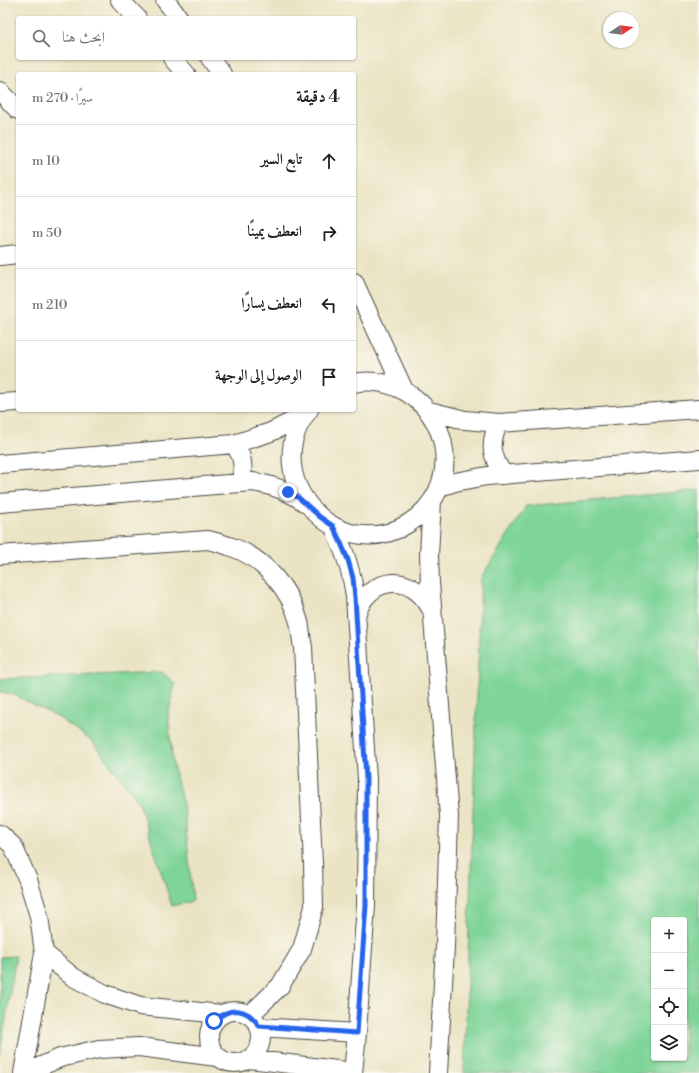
<!DOCTYPE html>
<html lang="ar">
<head>
<meta charset="utf-8">
<style>
  body { margin:0; font-family:"Libre Bodoni",Amiri,serif; background:#f2f2f2; color:#202124; direction:rtl }
  .controls { position:absolute; right:12px; bottom:12px; display:grid; overflow:hidden; border-radius:4px; box-shadow:0 1px 3px #0004 }
  .controls button { width:36px; height:36px; display:grid; place-items:center; padding:0; border:0; border-bottom:1px solid #e0e0e0; background:#fff; color:#202124; font:20px sans-serif }
  .compass { position:absolute; left:603px; top:12px; width:36px; height:36px; border-radius:50%; background:#fff; box-shadow:0 1px 3px #0004; rotate:77deg }
  .stop { position:absolute; width:12px; height:12px; margin:-9px; border:3px solid #2563eb; border-radius:50%; background:#fff }
  .stop.end { background:#2563eb; border-color:#fff; box-shadow:0 1px 4px #0008 }
  .list { margin:0; padding:0; list-style:none }
  h2 { display:flex; justify-content:space-between; align-items:center; height:52px; margin:0; padding:0 16px; font-size:17px }
  h2 small { font-size:13px; font-weight:400; color:#757577 }
  .list li { display:grid; grid-template-columns:26px 1fr auto; gap:12px; align-items:center; box-sizing:border-box; height:72px; padding:0 16px; border-top:1px solid #e0e0e0 }
  .list b { display:block; font-size:15px; white-space:nowrap }
  .list em { font-size:13px; font-style:normal; color:#757577 }
  .icon { flex:none; width:22px; height:22px; fill:none; stroke:currentColor; stroke-width:2; stroke-linecap:round; stroke-linejoin:round }
  .map { position:relative; flex:none; width:699px; height:1073px; overflow:hidden; direction:ltr }
  .search { position:absolute; background:#fff; box-shadow:0 1px 3px #0004; left:16px; top:16px; width:340px; height:44px; display:flex; align-items:center; gap:10px; box-sizing:border-box; padding:0 14px; border-radius:4px; color:#757577; font-size:15px }
  .panel { position:absolute; background:#fff; box-shadow:0 1px 3px #0004; left:16px; top:72px; width:340px; height:340px; border-radius:4px; direction:rtl }
  .map>svg:first-child { display:block }
  .green { fill:#7ed499; stroke:#548062; fill-rule:evenodd }
  .lines { fill:none; stroke-linecap:round; stroke-linejoin:round }
  .minor-casing { stroke:#484742; stroke-width:20 }
  .minor { stroke:#fff; stroke-width:18 }
  .route { stroke:#2563eb; stroke-width:5 }
</style>
</head>
<body>
<div class="map">
<svg width="699" height="1073" viewBox="0 0 699 1073">
  <rect width="100%" height="100%" fill="#fbf7ec"/>
  <filter id="ink" filterUnits="userSpaceOnUse"><feTurbulence type="fractalNoise" baseFrequency=".025" numOctaves="2"/><feDisplacementMap in="SourceGraphic" scale="8" xChannelSelector="R" yChannelSelector="G"/><feConvolveMatrix kernelMatrix="1 2 1 2 8 2 1 2 1" color-interpolation-filters="sRGB"/></filter>
  <filter id="wash" filterUnits="userSpaceOnUse"><feTurbulence type="fractalNoise" baseFrequency=".012" numOctaves="4" result="noise"/><feDisplacementMap in="SourceGraphic" scale="16" xChannelSelector="R" yChannelSelector="G"/><feGaussianBlur stdDeviation="0.9" result="paint"/><feColorMatrix in="noise" values="0 0 0 0 0 0 0 0 0 0 0 0 0 0 0 0 0 1.4 0 .05"/><feComposite in="paint" operator="in"/></filter>
  <g filter="url(#wash)">
    <rect width="100%" height="100%" fill="#eae4c4"/>
    <!-- green -->
    <path class="green" d="M699,490V1073H464L481,578L526,506ZM654,920H684V1058H654Z
      M162,672L175,684L168,715L173,765L184,809L193,901L172,906L139,803L92,741L59,718L13,694L0,692V679Z
      M16,956L0,1054V957Z"/>
  </g>
  <g filter="url(#ink)">
    <g class="lines">
      <defs>
        <path id="minor" d="M120,0L137,18
          M165,0L179,18
          M172,58L186,74
          M210,58L222,74
          M0,91L18,110
          M0,256L18,254
          M354,282L404,390
          M0,403L18,402
          M309,410C255,476 337,569 409,523C463,489 453,411 396,387C383,382 367,380 354,383
          M429,411L465,420L499,423L699,409
          M499,423C489,443 491,457 504,475
          M234,444C243,456 245,468 240,483
          M0,464L234,444L271,432L305,415
          M440,487L455,482L487,476L699,459
          M432,501L429,555L430,582L449,816L445,947L438,1073
          M0,503L252,482C273,485 290,491 307,504
          M333,526C344,549 352,571 355,597L367,779L366,905L357,1033L353,1073
          M0,555L208,540C216,542 224,544 232,547C263,558 291,590 299,622C301,630 301,639 303,647L313,864L314,907L302,949L280,986L250,1015
          M356,615C369,575 412,572 431,609
          M0,834L13,846L28,880L39,916L44,953L23,1073
          M44,953L73,977L105,994L140,1006L221,1014
          M209 1037a26 26 0 1 1 52 0a26 26 0 1 1-52 0Z
          M259,1027L357,1033
          M249,1059L353,1072
          M25,1073L60,1058L99,1049L139,1047L217,1057"/>
      </defs>
      <!-- minor casing -->
      <use href="#minor" class="minor-casing"/>
      <!-- minor -->
      <use href="#minor" class="minor"/>
    </g>
  </g>
  <g class="lines" filter="url(#ink)">
    <!-- route -->
    <path class="route" d="M214,1021C230,1006 247,1007 259,1026L357,1033L366,905V779L355,597L353,578L348,560L341,543L333,526L320,517L299,498L288,492"/>
  </g>
</svg>
<div class="controls">
<button>+</button>
<button>−</button>
<button><svg class="icon" aria-label="locate" viewBox="0 0 24 24"><circle cx="12" cy="12" r="6"/><path d="M12 2v4M12 18v4M2 12h4M18 12h4"/></svg></button>
<button><svg class="icon" aria-label="layers" viewBox="0 0 24 24"><path d="M12 4l9 5-9 5-9-5zM3 14l9 5 9-5"/></svg></button>
</div>
<svg class="compass" viewBox="-18 -18 36 36"><path d="M0-13l5 13h-10z" fill="#e53935"/><path d="M0 13l5-13h-10z" fill="#757577"/></svg>
<div class="stop" style="left:214px;top:1021px"></div>
<div class="stop end" style="left:288px;top:492px"></div>
<div class="search"><svg class="icon" aria-label="search" viewBox="0 0 24 24"><circle cx="10" cy="10" r="6"/><path d="M15 15l6 6"/></svg>ابحث هنا</div>
<section class="panel">
<h2>4 دقيقة<small>سيرًا · 270 m</small></h2>
<ul class="list">
<li><svg class="icon" aria-label="ahead" viewBox="0 0 24 24"><path d="M12 20V5M6 11l6-6 6 6"/></svg><div><b>تابع السير</b></div><em>10 m</em></li>
<li><svg class="icon" aria-label="right" viewBox="0 0 24 24"><path d="M7 20v-9h11M14 6l5 5-5 5"/></svg><div><b>انعطف يمينًا</b></div><em>50 m</em></li>
<li><svg class="icon" aria-label="left" viewBox="0 0 24 24"><path d="M17 20v-9H6M10 6l-5 5 5 5"/></svg><div><b>انعطف يسارًا</b></div><em>210 m</em></li>
<li><svg class="icon" aria-label="arrive" viewBox="0 0 24 24"><path d="M6 21V4h12l-3 4 3 4H6"/></svg><div><b>الوصول إلى الوجهة</b></div></li>
</ul>
</section>
</div>
</body>
</html>
